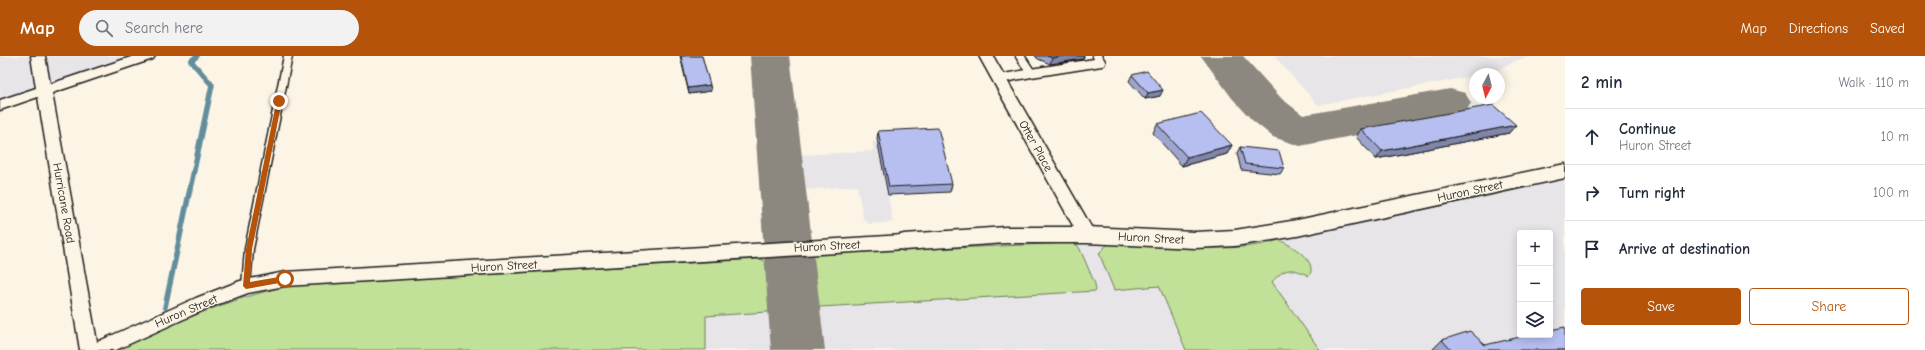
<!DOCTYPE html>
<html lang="en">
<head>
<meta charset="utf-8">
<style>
  body { margin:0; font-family:"Comic Neue",sans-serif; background:#f2f2f3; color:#1f2937 }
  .controls { position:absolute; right:12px; bottom:12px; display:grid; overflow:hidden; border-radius:4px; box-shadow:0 2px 10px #0003 }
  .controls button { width:36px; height:36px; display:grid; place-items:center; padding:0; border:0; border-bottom:1px solid #e0e1e3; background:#fff; color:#1f2937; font:20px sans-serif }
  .compass { position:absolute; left:1469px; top:12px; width:36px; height:36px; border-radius:50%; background:#fff; box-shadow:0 2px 10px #0003; rotate:187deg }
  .stop { position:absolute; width:12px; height:12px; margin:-9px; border:3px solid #b45309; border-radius:50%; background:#fff }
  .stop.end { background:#b45309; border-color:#fff; box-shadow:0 1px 4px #0008 }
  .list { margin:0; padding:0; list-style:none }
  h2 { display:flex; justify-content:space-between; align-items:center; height:52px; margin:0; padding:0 16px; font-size:17px }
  h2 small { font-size:13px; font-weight:400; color:#747a83 }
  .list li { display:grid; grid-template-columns:26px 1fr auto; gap:12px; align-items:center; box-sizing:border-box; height:56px; padding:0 16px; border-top:1px solid #e0e1e3 }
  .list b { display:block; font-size:15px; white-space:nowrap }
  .list p { margin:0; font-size:13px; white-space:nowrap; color:#747a83 }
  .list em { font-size:13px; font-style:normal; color:#747a83 }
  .actions { display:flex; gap:8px; padding:12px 16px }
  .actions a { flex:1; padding:9px 0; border:1px solid #b45309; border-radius:4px; text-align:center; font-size:14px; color:#b45309 }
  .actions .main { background:#b45309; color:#fff }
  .icon { flex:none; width:22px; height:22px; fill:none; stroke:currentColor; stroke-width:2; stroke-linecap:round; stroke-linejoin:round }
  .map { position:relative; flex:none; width:1565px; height:294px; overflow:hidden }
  header { display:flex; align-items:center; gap:24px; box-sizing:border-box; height:56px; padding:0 20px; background:#b45309; color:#fff }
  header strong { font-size:19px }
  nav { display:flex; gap:22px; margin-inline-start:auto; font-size:14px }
  .search { width:280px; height:36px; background:#f2f2f3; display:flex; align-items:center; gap:10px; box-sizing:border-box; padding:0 14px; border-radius:22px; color:#747a83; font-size:15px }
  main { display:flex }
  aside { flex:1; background:#fff }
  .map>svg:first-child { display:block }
  .built { fill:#e7e5e8; fill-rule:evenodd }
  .green { fill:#c1e098; stroke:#6e7e5a }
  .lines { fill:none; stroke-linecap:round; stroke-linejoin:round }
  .stream { stroke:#628d9c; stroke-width:5.5 }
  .taxiway { fill:#8c8880; fill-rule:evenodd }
  .service-casing { stroke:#1c1c1c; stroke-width:11 }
  .minor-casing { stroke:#1c1c1c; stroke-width:3 }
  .tertiary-casing { stroke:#1c1c1c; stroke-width:3 }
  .service { stroke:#fcf5e5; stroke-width:8 }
  .minor { fill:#fcf5e5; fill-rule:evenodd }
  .tertiary { fill:#fcf5e5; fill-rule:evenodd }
  .wall { fill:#9da4ce; stroke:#1c1c1c }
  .shaded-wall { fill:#7f86a8; stroke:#1c1c1c }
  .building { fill:#b6bff0; stroke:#1c1c1c }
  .route { fill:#b45309 }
  .labels { text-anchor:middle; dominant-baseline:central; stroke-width:3; stroke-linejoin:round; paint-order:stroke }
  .street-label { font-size:12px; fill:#1c1c1c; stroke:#fcf5e5 }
</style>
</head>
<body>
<header>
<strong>Map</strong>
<div class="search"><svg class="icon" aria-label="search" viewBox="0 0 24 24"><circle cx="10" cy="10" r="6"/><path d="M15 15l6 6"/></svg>Search here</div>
<nav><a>Map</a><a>Directions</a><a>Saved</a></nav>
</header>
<main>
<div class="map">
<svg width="1565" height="294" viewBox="0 0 1565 294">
  <rect width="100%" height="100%" fill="#fcf5e5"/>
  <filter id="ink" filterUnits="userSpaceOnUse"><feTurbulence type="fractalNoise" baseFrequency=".025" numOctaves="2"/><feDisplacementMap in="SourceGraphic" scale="8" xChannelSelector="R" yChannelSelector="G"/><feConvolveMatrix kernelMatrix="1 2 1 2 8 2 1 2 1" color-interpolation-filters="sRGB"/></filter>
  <g filter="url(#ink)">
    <!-- built -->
    <path class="built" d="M0,0H133L0,43Z
      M754,0H787L799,99L872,95L874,93L872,86H878L893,166L870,168L865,165L863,162L857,130L802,134L810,198L1218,178L1565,109V294H77L230,228L769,201ZM1520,177H1550V279H1520Z
      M1203,0H1238L1295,65L1305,68L1464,38L1486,57L1356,81L1348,73L1294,83L1279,68L1263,70Z
      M1274,0H1534L1520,3L1489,18H1475V20L1318,49Z"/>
    <!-- green -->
    <path class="green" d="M1279,184C1291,189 1319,205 1309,220C1292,211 1285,211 1272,226L1320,294H1186L1159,230L1114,234L1099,197L1109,187C1157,189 1235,199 1279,184Z
      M1072,187L1077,189L1080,193L1095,228L1096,235L820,251L815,245L810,198Z
      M760,203L769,207L772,242L768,256L706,260V294H115C171,269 227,243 288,230Z"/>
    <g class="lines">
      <!-- stream -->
      <path class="stream" d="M165,251L212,29L191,5L197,0"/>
      <!-- taxiway -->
      <path class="taxiway" d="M750,0H790L825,294H771Z
        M1201,0H1243L1282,43L1303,59L1450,33L1465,37L1471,47L1465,57L1450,61L1300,90L1273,81L1252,64L1232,42Z"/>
      <defs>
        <path id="service" d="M1020,0L1031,17L1101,6L1097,0
          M999,23L1031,17
          M246,230L249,193L288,0"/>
        <path id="minor" d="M31,0H45L50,28L134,0H155L153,3L52,37L97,286L196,242L240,225L285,216L904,179L910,181L912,186L910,191L904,193L285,230L248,237L208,252L116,294H80L38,41L0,54V44L36,32Z
          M979,0H993L1093,174L1095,179L1093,184L1087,185L1081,184Z"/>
        <path id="tertiary" d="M1565,108V122L1297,180L1235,190L1195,192L1087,187H1006L904,194L897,192L894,186L897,180L904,178L1006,171H1087L1195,176L1235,174L1297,164Z"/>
      </defs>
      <!-- service casing -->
      <use href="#service" class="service-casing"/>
      <!-- minor casing -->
      <use href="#minor" class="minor-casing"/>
      <!-- tertiary casing -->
      <use href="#tertiary" class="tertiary-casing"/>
      <!-- service -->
      <use href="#service" class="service"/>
      <!-- minor -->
      <use href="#minor" class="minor"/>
      <!-- tertiary -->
      <use href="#tertiary" class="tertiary"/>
    </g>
    <!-- wall -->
    <path class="wall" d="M680,0H702L711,35L689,38Z
      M1035,0H1084L1083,3L1050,8L1038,3Z
      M1132,19L1160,40L1145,43L1129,25Z
      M1157,68L1232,89L1227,98L1182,110L1153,77Z
      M1361,73L1509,77L1376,103L1356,81Z
      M878,75L952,128L950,136L888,139L877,83Z
      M1240,91L1284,112L1280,118L1241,114L1237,97Z
      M1442,284L1485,289L1565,294H1433V293Z"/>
    <!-- shaded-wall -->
    <path class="shaded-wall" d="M1062,0H1084L1083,3L1050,8L1052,2Z
      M710,29L711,35L689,38L688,32Z
      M1163,34L1160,40L1145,43L1148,37Z
      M1516,69L1509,77L1376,103L1382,95Z
      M1232,89L1227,98L1182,110L1187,101Z"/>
    <!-- building -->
    <path class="building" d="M681,0H702L710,29L688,32Z
      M1047,0H1062L1052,2Z
      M1147,15L1163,34L1148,37L1132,19Z
      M1493,49L1516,69L1382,95L1361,73Z
      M1201,57L1232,89L1187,101L1157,68Z
      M938,72L952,128L889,131L878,75Z
      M1240,91L1279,95L1284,112L1245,108Z
      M1565,271V294H1451L1442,284L1470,275L1485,289L1529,279H1550V274Z"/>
  </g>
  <!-- route -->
  <path class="route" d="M277,43L282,45L252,193L250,226L285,220L289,223L285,226L246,233L243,230L246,193Z"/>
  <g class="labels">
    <!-- street labels -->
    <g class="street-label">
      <text transform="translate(1036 90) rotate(61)">Otter Place</text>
      <text transform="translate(1470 135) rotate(-12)">Huron Street</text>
      <text transform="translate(64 147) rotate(80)">Hurricane Road</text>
      <text transform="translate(1151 182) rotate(3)">Huron Street</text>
      <text transform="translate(827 190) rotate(-3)">Huron Street</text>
      <text transform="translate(504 210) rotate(-3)">Huron Street</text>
      <text transform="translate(186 255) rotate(-23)">Huron Street</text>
    </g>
  </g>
</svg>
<div class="controls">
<button>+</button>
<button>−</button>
<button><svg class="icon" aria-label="layers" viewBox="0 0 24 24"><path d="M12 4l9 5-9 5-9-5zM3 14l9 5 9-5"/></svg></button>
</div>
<svg class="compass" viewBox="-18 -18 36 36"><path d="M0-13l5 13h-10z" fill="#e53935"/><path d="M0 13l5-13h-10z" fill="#747a83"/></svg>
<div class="stop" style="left:285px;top:223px"></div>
<div class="stop end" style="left:279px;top:45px"></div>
</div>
<aside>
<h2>2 min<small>Walk · 110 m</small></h2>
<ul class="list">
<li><svg class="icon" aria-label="ahead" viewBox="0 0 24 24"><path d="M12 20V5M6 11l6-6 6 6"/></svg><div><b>Continue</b><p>Huron Street</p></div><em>10 m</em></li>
<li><svg class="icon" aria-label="right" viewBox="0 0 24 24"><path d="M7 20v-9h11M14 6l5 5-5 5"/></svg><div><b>Turn right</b></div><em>100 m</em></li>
<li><svg class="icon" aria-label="arrive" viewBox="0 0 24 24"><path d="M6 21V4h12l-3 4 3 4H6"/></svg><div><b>Arrive at destination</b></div></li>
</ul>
<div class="actions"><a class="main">Save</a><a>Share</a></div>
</aside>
</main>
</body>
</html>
